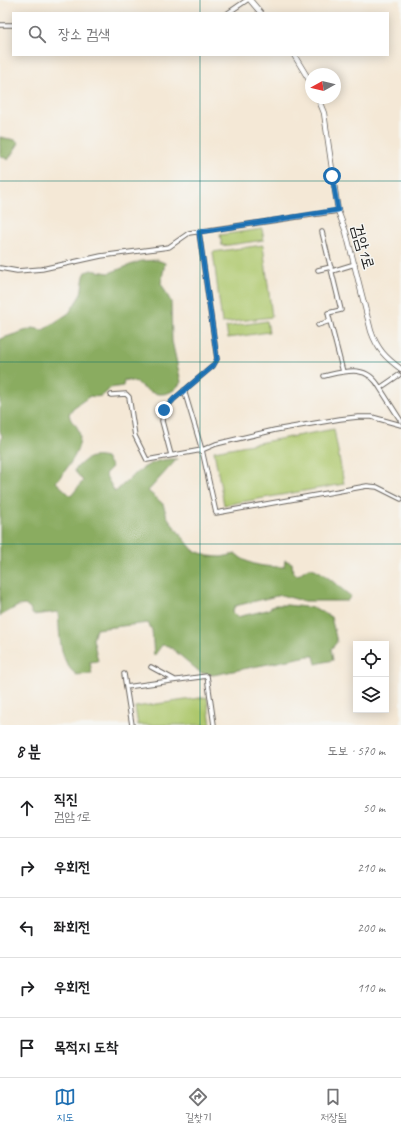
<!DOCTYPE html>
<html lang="ko">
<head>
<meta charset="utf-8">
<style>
  body { margin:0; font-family:Caveat,"Poor Story",sans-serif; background:#f2f2f2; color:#202124 }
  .controls { position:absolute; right:12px; bottom:12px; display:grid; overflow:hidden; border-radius:0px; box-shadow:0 2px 10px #0003 }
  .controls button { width:36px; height:36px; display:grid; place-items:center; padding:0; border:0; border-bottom:1px solid #e0e0e0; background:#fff; color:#202124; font:20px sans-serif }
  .compass { position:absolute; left:305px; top:68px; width:36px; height:36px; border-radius:50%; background:#fff; box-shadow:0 2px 10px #0003; rotate:262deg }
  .stop { position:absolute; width:12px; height:12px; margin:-9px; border:3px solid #1f6fb2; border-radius:50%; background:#fff }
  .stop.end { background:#1f6fb2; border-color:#fff; box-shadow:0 1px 4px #0008 }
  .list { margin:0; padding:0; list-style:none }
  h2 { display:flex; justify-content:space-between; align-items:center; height:52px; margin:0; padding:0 16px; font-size:17px }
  h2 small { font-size:13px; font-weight:400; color:#757577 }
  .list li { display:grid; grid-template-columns:26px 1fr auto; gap:12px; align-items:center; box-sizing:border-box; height:60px; padding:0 16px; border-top:1px solid #e0e0e0 }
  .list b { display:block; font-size:15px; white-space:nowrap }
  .list p { margin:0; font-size:13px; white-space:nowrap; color:#757577 }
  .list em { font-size:13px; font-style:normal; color:#757577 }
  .icon { flex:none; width:22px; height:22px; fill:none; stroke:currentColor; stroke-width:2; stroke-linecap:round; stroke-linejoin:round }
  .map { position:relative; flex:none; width:401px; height:725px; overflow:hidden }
  .search { position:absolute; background:#fff; box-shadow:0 2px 10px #0003; left:12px; right:12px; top:12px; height:44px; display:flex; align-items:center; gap:10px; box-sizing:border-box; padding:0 14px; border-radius:0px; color:#757577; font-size:15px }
  .sheet { height:352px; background:#fff }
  nav { display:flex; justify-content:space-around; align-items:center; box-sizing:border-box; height:56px; border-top:1px solid #e0e0e0; background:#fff; font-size:11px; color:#757577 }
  nav a { display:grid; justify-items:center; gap:2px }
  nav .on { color:#1f6fb2 }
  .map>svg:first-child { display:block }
  .green { fill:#aec86d; stroke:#657244 }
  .forest { fill:#8aac60; stroke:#53643e }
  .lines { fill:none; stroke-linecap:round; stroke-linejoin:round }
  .minor-casing { stroke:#68635d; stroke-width:5.5 }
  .tertiary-casing { stroke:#68635d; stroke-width:6 }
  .minor { stroke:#fff; stroke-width:3.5 }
  .tertiary { stroke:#fff; stroke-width:4.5 }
  .route { stroke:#1f6fb2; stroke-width:5 }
  .grid { fill:none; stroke:#0f766e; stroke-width:1; stroke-opacity:0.55 }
  .labels { text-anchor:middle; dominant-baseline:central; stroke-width:3; stroke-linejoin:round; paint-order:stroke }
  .street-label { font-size:16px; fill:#1c1c1c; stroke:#f6f6f2 }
</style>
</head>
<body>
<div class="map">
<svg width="401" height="725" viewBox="0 0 401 725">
  <rect width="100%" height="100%" fill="#f6f6f2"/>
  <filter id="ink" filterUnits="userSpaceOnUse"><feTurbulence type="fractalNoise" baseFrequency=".025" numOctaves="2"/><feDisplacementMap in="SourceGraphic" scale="8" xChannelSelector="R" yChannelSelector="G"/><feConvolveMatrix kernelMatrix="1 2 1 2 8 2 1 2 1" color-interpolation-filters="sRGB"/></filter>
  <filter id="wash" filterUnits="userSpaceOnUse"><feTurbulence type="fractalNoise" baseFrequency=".012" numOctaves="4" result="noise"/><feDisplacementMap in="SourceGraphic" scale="16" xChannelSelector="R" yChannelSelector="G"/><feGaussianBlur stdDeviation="0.9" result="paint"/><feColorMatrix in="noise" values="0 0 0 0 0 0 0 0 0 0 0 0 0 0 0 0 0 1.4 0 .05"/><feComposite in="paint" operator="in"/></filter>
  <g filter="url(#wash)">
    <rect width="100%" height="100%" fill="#f4e8d6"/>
    <!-- green -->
    <path class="green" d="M262,229L264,240L222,246L220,235Z
      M263,245L272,317L222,323L213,252Z
      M267,321L269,332L228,338L226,327Z
      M334,429L344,484L224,505L214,451Z
      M207,697L211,725H138L135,707Z"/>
    <!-- forest -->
    <path class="forest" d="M0,137L15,140L19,143L8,160L0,155Z
      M157,260L165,263L161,283L171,302L172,341L181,382C170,400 149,396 137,382L124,380L123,386L110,388C104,396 100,398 90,396L73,408L69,414C71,424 75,422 78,429C86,446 66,470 56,482L71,496L83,481L74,470C86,459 89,454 106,458L112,467L105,474L115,492C135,474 148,458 177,459L148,491L163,504L167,516L172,524L193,550L208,556L221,557L236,554C249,566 267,567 284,567L285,560L292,563L293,573L298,575C301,573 305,569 309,568C318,566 343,591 351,596L347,601H303L281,595L235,606L232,612L237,617L267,610L275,605H287L315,608L331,617L337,642L331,649L333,660L316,664L314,656H308L213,675L201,673L169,646L162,645L154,656L152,630L148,623L96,629L93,639L98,661L90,662L92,674L77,675C58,662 60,633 58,612L33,615L30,609L25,605L18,606L0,616V446L2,436L0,431V339L33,328L43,330L69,313L81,294L84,276L86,272L91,270L109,273L141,261Z"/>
  </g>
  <g filter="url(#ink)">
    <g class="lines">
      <defs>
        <path id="minor" d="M228,13L247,0
          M0,25H13
          M322,232L341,310L328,313L330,321
          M0,268L17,271L42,269L101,256L169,247L189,233L338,211
          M318,270L331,267
          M332,271L355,264
          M318,325L330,321L343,372
          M399,375L380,388L401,421
          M324,376C346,371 367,364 380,388
          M184,390L202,450L216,513L367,486L377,487L401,499
          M111,395L126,394L129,397L135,436L147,460L202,450L216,444L275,430L340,419L358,417H372L401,425
          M171,455L162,421L164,410L174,399L213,366L217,359L199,232
          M151,667L175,680
          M124,674L132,725
          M126,687L207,676L214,725"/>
        <path id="tertiary" d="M250,0L261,13
          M294,55L311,83
          M318,98L324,113L338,211L346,232L371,331C377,349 386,358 401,369"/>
      </defs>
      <!-- minor casing -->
      <use href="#minor" class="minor-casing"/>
      <!-- tertiary casing -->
      <use href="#tertiary" class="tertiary-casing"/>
      <!-- minor -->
      <use href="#minor" class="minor"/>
      <!-- tertiary -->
      <use href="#tertiary" class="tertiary"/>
    </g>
  </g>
  <g class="lines" filter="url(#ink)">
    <!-- route -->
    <path class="route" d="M164,410L174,399L213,366L217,359L199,232L338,210L332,176"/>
  </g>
  <!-- grid -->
  <path class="grid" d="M200,0V13M200,55V725M0,181H401M0,362H401M0,544H401"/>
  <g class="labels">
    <!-- street labels -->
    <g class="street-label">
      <text transform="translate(363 247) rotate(74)">검암1로</text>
    </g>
  </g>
</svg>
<div class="controls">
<button><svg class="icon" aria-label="locate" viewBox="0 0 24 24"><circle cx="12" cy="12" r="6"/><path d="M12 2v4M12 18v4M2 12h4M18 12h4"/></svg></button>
<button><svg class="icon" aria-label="layers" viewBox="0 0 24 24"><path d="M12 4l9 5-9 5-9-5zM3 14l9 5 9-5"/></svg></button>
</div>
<svg class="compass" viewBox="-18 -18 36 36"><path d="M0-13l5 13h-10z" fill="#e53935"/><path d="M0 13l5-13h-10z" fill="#757577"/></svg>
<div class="stop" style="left:332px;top:176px"></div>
<div class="stop end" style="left:164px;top:410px"></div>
<div class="search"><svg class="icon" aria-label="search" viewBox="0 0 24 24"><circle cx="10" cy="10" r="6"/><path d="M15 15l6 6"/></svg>장소 검색</div>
</div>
<section class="sheet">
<h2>8 분<small>도보 · 570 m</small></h2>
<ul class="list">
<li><svg class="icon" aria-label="ahead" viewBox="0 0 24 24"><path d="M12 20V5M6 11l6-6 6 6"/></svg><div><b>직진</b><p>검암1로</p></div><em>50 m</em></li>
<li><svg class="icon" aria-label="right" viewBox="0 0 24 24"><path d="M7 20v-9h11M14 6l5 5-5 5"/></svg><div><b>우회전</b></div><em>210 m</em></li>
<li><svg class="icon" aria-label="left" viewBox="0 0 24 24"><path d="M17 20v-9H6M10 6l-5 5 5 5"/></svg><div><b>좌회전</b></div><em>200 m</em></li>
<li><svg class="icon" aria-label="right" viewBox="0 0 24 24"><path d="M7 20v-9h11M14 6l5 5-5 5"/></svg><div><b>우회전</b></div><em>110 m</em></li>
<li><svg class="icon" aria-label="arrive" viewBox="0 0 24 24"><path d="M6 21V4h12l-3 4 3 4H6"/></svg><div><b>목적지 도착</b></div></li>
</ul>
</section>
<nav>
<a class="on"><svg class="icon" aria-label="map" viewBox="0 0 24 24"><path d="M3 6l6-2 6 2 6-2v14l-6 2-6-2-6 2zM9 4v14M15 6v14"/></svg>지도</a>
<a><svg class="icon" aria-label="directions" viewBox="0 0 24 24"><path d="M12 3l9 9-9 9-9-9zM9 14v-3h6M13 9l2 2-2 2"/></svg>길찾기</a>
<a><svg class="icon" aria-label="saved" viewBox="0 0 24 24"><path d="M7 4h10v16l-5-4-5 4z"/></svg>저장됨</a>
</nav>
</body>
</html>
